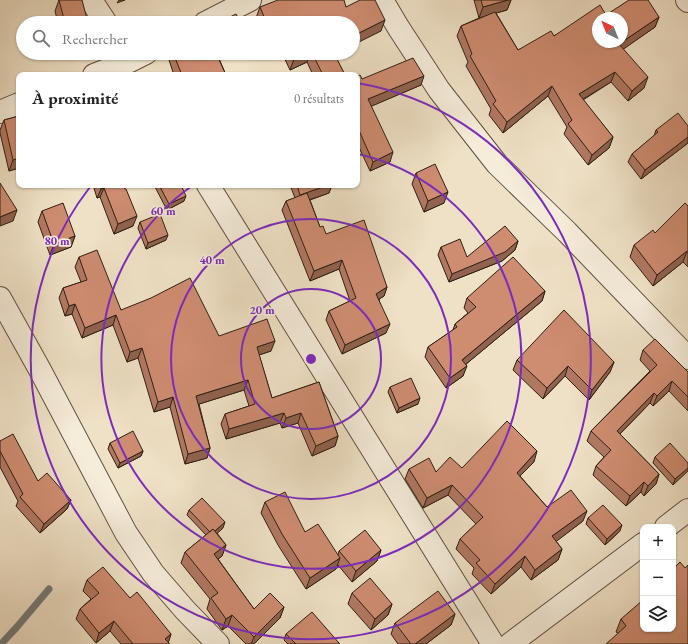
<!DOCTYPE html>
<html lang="fr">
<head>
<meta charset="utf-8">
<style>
  body { margin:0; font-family:"EB Garamond",serif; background:#f6f6f6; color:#222 }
  .controls { position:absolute; right:12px; bottom:12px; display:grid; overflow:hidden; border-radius:8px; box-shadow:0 1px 3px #0004 }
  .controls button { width:36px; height:36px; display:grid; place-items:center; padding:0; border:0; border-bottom:1px solid #e0e0e0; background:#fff; color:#222; font:20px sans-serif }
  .compass { position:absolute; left:592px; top:12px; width:36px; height:36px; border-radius:50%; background:#fff; box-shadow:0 1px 3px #0004; rotate:317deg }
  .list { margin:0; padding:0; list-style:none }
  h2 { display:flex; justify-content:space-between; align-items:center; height:52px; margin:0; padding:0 16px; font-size:17px }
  h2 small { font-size:13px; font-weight:400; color:#767676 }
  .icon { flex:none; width:22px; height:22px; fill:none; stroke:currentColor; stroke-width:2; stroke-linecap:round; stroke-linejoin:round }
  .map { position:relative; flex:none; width:688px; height:644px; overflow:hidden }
  .search { position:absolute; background:#fff; box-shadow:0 1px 3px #0004; left:16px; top:16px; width:344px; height:44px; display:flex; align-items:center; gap:10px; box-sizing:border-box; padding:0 14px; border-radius:22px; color:#767676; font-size:15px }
  .panel { position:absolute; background:#fff; box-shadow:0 1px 3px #0004; left:16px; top:72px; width:344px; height:116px; border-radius:8px }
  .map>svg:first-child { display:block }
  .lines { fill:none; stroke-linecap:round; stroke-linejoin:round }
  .stream { stroke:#737c7c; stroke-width:7 }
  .minor-casing { stroke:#5e5040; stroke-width:24 }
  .minor { stroke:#f5ecda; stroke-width:22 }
  .wall { fill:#b17861; stroke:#2e1f14 }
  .shaded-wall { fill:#90624f; stroke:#2e1f14 }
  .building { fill:#ce8c71; stroke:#2e1f14; fill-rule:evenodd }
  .ring { fill:none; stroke:#7b2cbf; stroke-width:2 }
  .centre { fill:#7b2cbf; stroke:#f5ecda; stroke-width:2 }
  .ring-label { font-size:12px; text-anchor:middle; font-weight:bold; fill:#7b2cbf; stroke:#f5ecda; stroke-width:3.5; stroke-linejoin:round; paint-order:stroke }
</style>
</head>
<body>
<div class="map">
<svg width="688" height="644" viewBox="0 0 688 644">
  <rect width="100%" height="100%" fill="#efe1c6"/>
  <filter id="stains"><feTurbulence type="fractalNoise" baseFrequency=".005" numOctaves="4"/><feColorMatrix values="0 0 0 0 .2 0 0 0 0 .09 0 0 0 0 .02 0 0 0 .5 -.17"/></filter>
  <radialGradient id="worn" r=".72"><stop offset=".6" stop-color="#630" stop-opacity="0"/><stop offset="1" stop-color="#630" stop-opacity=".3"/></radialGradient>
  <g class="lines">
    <!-- stream -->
    <path class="stream" d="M1,644L16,628L49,589"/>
    <defs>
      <path id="minor" d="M91,0L106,23
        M382,0L398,27L439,90L497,164L567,232L688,358
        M687,0L688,1
        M205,23L250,0
        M94,75L130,61L146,53
        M0,112L19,104
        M208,185L493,644
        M0,298L40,370L126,533L153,573L185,610L218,644
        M666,527L688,510
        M510,644L643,544"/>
    </defs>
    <!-- minor casing -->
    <use href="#minor" class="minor-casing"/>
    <!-- minor -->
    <use href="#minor" class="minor"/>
  </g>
  <!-- wall -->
  <path class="wall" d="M59,0L88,23H58L55,11Z
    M474,0H511L507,10L496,13L518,50L606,15L659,17L655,27L623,49L644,88L628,101L611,82L583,100L613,137L609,148L588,165L564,134L567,127L548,96L503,133L489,115L491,109L466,66L468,62L457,36L461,26L479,18Z
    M260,7H346L381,31L353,23H258L256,18Z
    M171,53H218L217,54L226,75H174L169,60Z
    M282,53H337L334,54L345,75H313L307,62L290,70Z
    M357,76L362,79L421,85L371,106L390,162L370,171L357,143Z
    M19,116V168L9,171L0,133V130L4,120Z
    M688,126V143L641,179L628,162L632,154L654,136L656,130Z
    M416,173L444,203L424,212L412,184Z
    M93,185H123L133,226L114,234L100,197L97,198Z
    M154,185H181L184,201L167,210Z
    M290,185H332L329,193L310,200L320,227L326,234L387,287L384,296L379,299L386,333L342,354L326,320L329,311L350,301L339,269L310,281L282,210L286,201L295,198Z
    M688,206V267L683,262L653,286L630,257L634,245L655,233Z
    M42,211L75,236L71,247L50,255L38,222Z
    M140,222L166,240L146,249L138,228Z
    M518,241L515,250L502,261L449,282L438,255L441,247L467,257Z
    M79,257L121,310L219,336L271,351L259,355L272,398L319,382L338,436L335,446L312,456L298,423L282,428L280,423L226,439L221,424L225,414L249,406L244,390L199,404L210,448L207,458L185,464L170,407L154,412L138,358L127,362L113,325L82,338L72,314L65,316L59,298L63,288L81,282L75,267Z
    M545,291L542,301L466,364L463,376L446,388L425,357L428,347L453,330L455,324L468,313L464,308L467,298Z
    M643,350L688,372V411L669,391L653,406L650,403L620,434L659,474L656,484L644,496L641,492L626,506L593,475L596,466L604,457L587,441L591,431L650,371L640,360Z
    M517,360L614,362L610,372L589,400L565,376L543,399L513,370Z
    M390,387L418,404L397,413L388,392Z
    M0,441L38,481L71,500L67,509L40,533L16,506L18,501L0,467Z
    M110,443L143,451L141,456L118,468L108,449Z
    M655,457L688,463L673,485L653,463Z
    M534,462L520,476L547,507L583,521L556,541L562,549L558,560L531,580L521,567L491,594L472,574L474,568L456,549L460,539L476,524L448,495L423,508L405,479L409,469L436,472L462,468Z
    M265,502L305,532L338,555L339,551L381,550L377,561L352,582L338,565L336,569L306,589L278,545L261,513Z
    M189,510L223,528L217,533L226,545L222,556L218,559L254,609L284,607L280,618L254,644H246L228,626L222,630L207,609L210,599L181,563L185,552L206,535L187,515Z
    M588,518L620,531L605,545L586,524Z
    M87,580L130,598L171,634L168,642L170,644H121L110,631L96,643L76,619L80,609L91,599L83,591Z
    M352,593L392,604L388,615L371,630L348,604Z
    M455,614L451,625L426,644H398L391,634L395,623Z
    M621,619L688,644L618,633L616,632Z
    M286,634L339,643V644H288L284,640Z"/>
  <!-- shaded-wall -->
  <path class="shaded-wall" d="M119,0H125L117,3Z
    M508,0H511L507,10L479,18L483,7Z
    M659,17L655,27L615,55L619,44Z
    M385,20L381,31L353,45V36Z
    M307,53H310L307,62L290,70L294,59Z
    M615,72L611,82L575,104L579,94Z
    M424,76L421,85L365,109L368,99Z
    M648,77L644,88L628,101L632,91Z
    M552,86L548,96L503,133L507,122Z
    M613,137L609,148L588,165L592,155Z
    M688,137V143L641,179L645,170Z
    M393,152L390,162L370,171L373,162Z
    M19,158V168L9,171L13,160Z
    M328,185H332L329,193L297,204L300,195Z
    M104,188L100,197L97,198L101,189Z
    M448,192L444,203L424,212L428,201Z
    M186,196L184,201L167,210L169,204Z
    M17,210L13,221L0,226V217Z
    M137,216L133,226L114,234L118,224Z
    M168,235L166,240L146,249L148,243Z
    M75,236L71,247L50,255L54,244Z
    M518,241L515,250L502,261L449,282L452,274Z
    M687,251L683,262L653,286L657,275Z
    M342,260L339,269L310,281L314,271Z
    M387,287L384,296L373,303L376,294Z
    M545,291L542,301L459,370L462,360Z
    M75,304L72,314L65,316L69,306Z
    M116,315L113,325L82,338L85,328Z
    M390,324L386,333L342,354L345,345Z
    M275,341L271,351L253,357L257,347Z
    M142,348L138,358L127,362L130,352Z
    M614,362L610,372L589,400L592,390Z
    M467,366L463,376L446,388L450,378Z
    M568,366L565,376L543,399L547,388Z
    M248,380L244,390L193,406L196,396Z
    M672,381L669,391L653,406L657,396Z
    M654,393L650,403L613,441L617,431Z
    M173,397L170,407L154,412L158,402Z
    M420,398L418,404L397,413L399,408Z
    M284,413L280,423L226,439L229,429Z
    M301,413L298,423L282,428L286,418Z
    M338,436L335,446L312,456L316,446Z
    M210,448L207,458L185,464L188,454Z
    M143,451L141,456L118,468L120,463Z
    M537,451L534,462L513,483L517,473Z
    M688,468V471L673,485L675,479Z
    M659,474L656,484L644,496L648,486Z
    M644,482L641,492L626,506L630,496Z
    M452,485L448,495L423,508L427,498Z
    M71,500L67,509L40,533L44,524Z
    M587,511L583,521L549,547L552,536Z
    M225,522L223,528L210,540L212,534Z
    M622,525L620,531L605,545L607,539Z
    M226,545L222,556L210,565L214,554Z
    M562,549L558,560L531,580L535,570Z
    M381,550L377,561L352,582L356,571Z
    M525,556L521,567L491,594L495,584Z
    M340,558L336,569L306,589L310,578Z
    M392,604L388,615L371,630L375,619Z
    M284,607L280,618L254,644H251L254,637Z
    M455,614L451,625L426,644H415Z
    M232,615L228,626L222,630L226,619Z
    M114,621L110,631L96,643L99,633Z
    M171,634L168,644L165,639Z"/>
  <!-- building -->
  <path class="building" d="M59,0H82L88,23H65Z
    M278,0H344L346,7L360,0H375L385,20L353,36V23H265L264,19H265L260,7Z
    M481,0H508L483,7Z
    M629,0H648L659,17L619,44L648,77L632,91L615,72L579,94L613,137L592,155L568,124L572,120L552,86L507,122L493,104L496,101L470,56L472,54L461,26L495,12L518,50L551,31L554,36L600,5L606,15ZM598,18H622V42H598Z
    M236,14L241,23H218Z
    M173,53H216L226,75H182Z
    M291,53H307L294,59Z
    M312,53H334L345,75H323Z
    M413,58L424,76L368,99L393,152L373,162L357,126V76L360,75L362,79Z
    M678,113L688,126V137L645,170L632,154L658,132L656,130Z
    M19,116V158L13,160L4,120Z
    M435,164L448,192L428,201L416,173Z
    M0,183L17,210L0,217Z
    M100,185H123L125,189H126L137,216L118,224L104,188L101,189Z
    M159,185H181L186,196L169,204Z
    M297,185H328L300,195Z
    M307,193L320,227L323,226L326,234L364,220L387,287L376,294L390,324L345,345L329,311L356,298L342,260L314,271L286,201Z
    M63,203L75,236L54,244L42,211Z
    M685,203L688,206V252L687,251L657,275L634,245L653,230L655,233Z
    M160,214L168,235L148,243L140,222Z
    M505,226L518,241L505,252L452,274L441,247L460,239L467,257Z
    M97,250L121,310L151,298L190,278L219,336L267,319L275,341L257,347L272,398L319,382L338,436L316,446L301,413L286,418L284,413L229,429L225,414L255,404L248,380L196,396L210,448L188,454L173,397L158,402L142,348L130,352L116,315L85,328L75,304L69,306L63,288L87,280L79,257Z
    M513,257L545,291L462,360L467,366L450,378L428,347L457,327L455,324L476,307L467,298Z
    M564,310L614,362L592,390L568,366L547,388L517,360Z
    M655,339L688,372V397L672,381L657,396L654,393L617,431L659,474L648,486L644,482L630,496L596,466L611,450L591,431L657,365L643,350Z
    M411,378L420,398L399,408L390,387Z
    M507,421L537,451L517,473L547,507L571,490L587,511L552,536L562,549L535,570L525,556L495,584L476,563L480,560L460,539L483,517L452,485L427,498L409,469L429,458L436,472L450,457L462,468Z
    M133,431L143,451L120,463L110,443Z
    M13,434L38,481L47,473L71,500L44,524L20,497L23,494L0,451V441Z
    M670,443L688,463V468L675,479L655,457Z
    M285,492L305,532L318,524L340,558L310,578L282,534L265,502Z
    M202,498L225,522L215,531L213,529L210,532L189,510Z
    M603,505L622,525L607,539L588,518Z
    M213,529L226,545L214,554L254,609L270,593L284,607L254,637L232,615L226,619L211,598L218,593L185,552Z
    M365,530L381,550L356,571L339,551Z
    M680,562L685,568L688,565V644H606L626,626L621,619L643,600V629H673V569Z
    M103,567L130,598L137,592L171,634L165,639L170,644H133L114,621L99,633L80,609L99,593L87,580Z
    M370,578L392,604L375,619L352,593Z
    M438,591L455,614L415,644H411L395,623Z
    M312,612L339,643V644H296L286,634Z"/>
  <!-- distance rings -->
  <g class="ring">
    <circle cx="311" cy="359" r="70"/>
    <circle cx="311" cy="359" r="140"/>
    <path d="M358 154A210 210 0 1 1 192 186"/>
    <path d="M357 83A280 280 0 1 1 90 187"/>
  </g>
  <circle cx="311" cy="359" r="6" class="centre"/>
  <g class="ring-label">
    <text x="163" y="215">60 m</text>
    <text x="57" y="245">80 m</text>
    <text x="212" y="264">40 m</text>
    <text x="262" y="314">20 m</text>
  </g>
  <rect width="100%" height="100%" filter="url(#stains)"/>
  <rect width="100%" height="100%" fill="url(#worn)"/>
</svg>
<div class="controls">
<button>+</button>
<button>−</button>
<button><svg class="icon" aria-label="layers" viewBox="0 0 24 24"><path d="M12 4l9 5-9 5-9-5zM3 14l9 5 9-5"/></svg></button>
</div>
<svg class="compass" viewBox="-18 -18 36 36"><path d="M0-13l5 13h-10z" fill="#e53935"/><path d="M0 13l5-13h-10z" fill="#767676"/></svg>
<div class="search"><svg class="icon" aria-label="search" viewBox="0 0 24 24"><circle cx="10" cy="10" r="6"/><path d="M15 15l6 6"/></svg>Rechercher</div>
<section class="panel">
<h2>À proximité<small>0 résultats</small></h2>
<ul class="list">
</ul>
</section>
</div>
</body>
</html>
